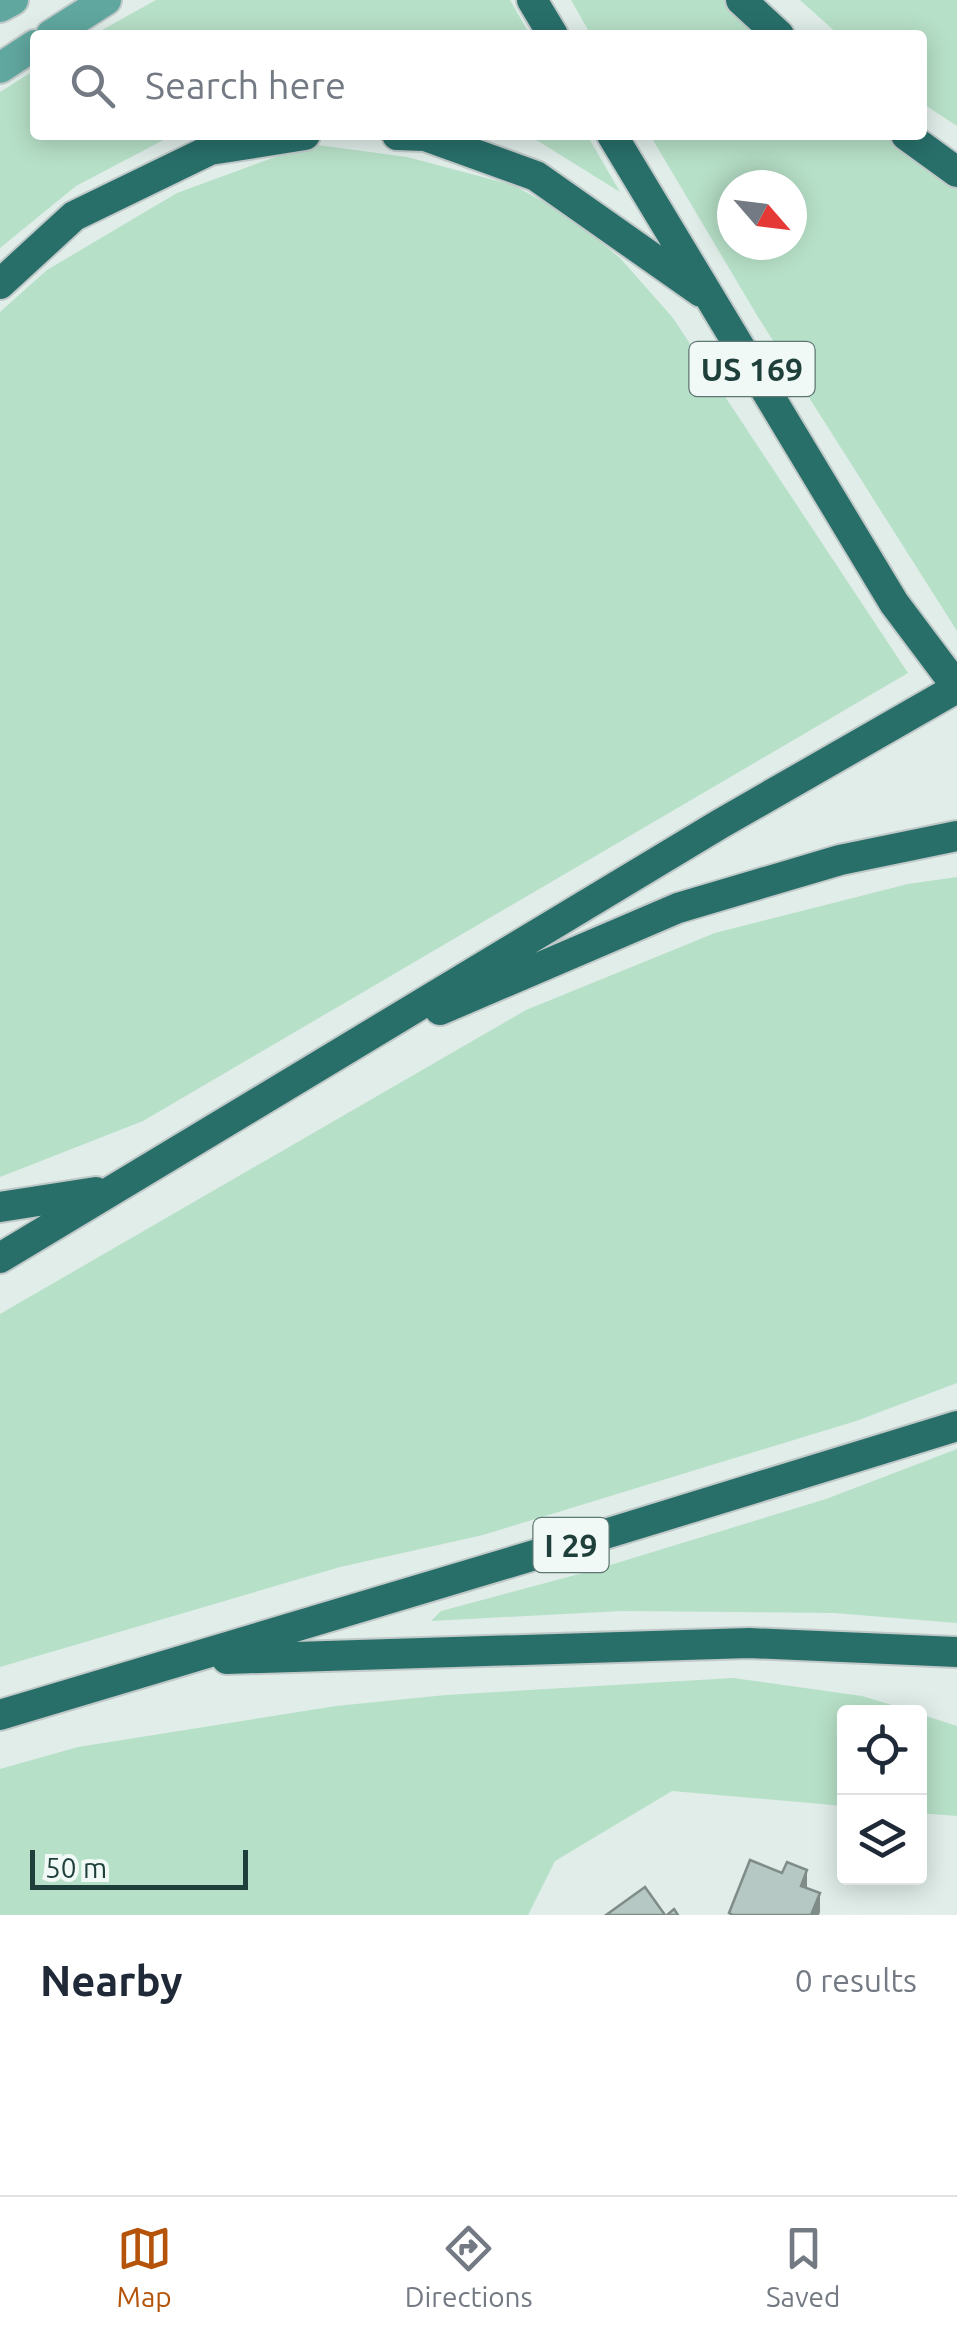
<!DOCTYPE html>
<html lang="en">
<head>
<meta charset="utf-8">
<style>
  body { margin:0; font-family:Ubuntu,sans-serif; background:#f6f6f7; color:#1f2937 }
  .controls { position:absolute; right:30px; bottom:30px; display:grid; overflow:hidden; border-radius:10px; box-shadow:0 5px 25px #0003 }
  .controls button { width:90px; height:90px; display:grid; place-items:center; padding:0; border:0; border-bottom:2px solid #e0e1e3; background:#fff; color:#1f2937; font:50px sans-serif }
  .compass { position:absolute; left:717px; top:170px; width:90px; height:90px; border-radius:50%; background:#fff; box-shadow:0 5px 25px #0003; rotate:118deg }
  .scale { position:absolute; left:30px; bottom:25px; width:218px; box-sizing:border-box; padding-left:10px; border:5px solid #1f3f3b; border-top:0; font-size:28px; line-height:35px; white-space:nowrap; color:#1f3f3b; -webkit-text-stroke:8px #f1f9f6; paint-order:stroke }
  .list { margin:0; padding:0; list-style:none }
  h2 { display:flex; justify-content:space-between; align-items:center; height:130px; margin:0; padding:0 40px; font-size:42px }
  h2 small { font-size:32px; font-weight:400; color:#747a83 }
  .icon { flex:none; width:55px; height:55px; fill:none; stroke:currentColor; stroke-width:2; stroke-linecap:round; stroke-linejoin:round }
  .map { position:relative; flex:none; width:957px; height:1915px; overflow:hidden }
  .search { position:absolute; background:#fff; box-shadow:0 5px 25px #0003; left:30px; right:30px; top:30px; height:110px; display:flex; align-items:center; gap:25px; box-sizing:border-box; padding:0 35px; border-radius:10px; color:#747a83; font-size:38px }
  .sheet { height:280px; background:#fff }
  nav { display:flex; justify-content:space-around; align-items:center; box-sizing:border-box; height:140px; border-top:2px solid #e0e1e3; background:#fff; font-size:28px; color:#747a83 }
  nav a { display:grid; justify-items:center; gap:5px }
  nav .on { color:#b45309 }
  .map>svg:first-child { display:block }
  .green { fill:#b7e0c8; fill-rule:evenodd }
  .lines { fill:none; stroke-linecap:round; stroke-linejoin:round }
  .primary-casing { stroke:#c0c9c8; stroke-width:34 }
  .highway-casing { stroke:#c0c9c8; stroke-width:34 }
  .primary { stroke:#60a79f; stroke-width:30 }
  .highway { stroke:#286f6a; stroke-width:30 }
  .shaded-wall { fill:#7f8c88 }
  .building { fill:#b5c8c3; stroke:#7f8c88; stroke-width:2.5 }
  .labels { text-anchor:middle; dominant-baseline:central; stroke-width:9; stroke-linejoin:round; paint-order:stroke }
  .shield { fill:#f1f9f6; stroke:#5e7773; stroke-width:2.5 }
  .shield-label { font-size:32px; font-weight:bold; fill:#1f3f3b }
</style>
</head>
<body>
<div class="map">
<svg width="957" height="1915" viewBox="0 0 957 1915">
  <rect width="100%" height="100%" fill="#e0ede9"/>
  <!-- green -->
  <path class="green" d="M156,0H510L530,35H93Z
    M571,0H729L767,35H591Z
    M800,0H957V126L922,103V35H839Z
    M35,70V135H173L76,186L0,248V92Z
    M523,135H587L620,192L538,141Z
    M650,135H888L957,187V631L758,317ZM732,185H792V245H732Z
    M310,144L407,157L513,185L569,216L620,258L673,318L908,673L143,1121L0,1177V312L47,270L177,193Z
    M957,877V1383L856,1421L483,1535L340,1567L0,1667V1314L526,1010L715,933L908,884Z
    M957,1449V1623L834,1613L621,1611L431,1621L441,1611L594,1570L826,1499Z
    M733,1678L862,1696L915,1712H844V1806L672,1791L555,1861L528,1915H0V1769L78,1747L336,1706L446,1695Z
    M920,1714L957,1726V1816L920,1813Z"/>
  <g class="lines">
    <defs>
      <path id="primary" d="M0,7L13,0
        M51,35L106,0
        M0,68L35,45"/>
      <path id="highway" d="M532,0L553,35
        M741,0L779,35
        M397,135L425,136L536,176L701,292
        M612,135L894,603L957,687
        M906,135L957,172
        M0,284L74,216L210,150L305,135
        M440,1010L678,908L840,860L957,836
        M0,1207L96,1192
        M0,1258L720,824L957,688
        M227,1659L749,1643L957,1652
        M0,1715L615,1531L957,1426"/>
    </defs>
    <!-- primary casing -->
    <use href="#primary" class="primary-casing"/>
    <!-- highway casing -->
    <use href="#highway" class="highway-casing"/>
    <!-- primary -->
    <use href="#primary" class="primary"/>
    <!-- highway -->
    <use href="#highway" class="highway"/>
  </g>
  <!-- shaded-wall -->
  <path class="shaded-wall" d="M807,1870V1889L801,1886Z
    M820,1893V1912L819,1915H811Z"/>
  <!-- building -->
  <path class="building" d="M750,1860L782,1873L787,1862L807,1870L801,1886L820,1893L811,1915H733L729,1913Z
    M645,1887L665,1915H606Z
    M674,1909L678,1915H667Z"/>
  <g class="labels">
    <!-- shield labels -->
    <g class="shield">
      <rect x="689.5" y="342" width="125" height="54" rx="8"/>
      <rect x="533.5" y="1518" width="75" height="54" rx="8"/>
    </g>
    <g class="shield-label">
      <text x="752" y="369">US 169</text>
      <text x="571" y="1545">I 29</text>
    </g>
  </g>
</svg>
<div class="controls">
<button><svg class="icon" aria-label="locate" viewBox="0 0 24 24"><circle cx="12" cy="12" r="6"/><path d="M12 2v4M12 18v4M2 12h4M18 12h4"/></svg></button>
<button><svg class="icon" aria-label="layers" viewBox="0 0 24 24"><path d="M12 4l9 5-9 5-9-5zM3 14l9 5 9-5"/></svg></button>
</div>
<svg class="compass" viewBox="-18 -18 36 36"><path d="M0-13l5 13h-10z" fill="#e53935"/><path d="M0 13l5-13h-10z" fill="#747a83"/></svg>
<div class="scale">50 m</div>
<div class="search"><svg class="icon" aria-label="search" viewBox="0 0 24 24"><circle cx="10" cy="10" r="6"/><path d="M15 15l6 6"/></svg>Search here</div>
</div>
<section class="sheet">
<h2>Nearby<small>0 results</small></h2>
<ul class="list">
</ul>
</section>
<nav>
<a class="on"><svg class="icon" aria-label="map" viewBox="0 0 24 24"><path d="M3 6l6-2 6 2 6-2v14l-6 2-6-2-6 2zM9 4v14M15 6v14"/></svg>Map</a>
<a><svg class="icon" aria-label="directions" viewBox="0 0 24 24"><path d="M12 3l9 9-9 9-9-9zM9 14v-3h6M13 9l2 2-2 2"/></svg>Directions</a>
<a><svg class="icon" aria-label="saved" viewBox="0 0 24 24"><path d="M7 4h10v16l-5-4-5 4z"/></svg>Saved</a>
</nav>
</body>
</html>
